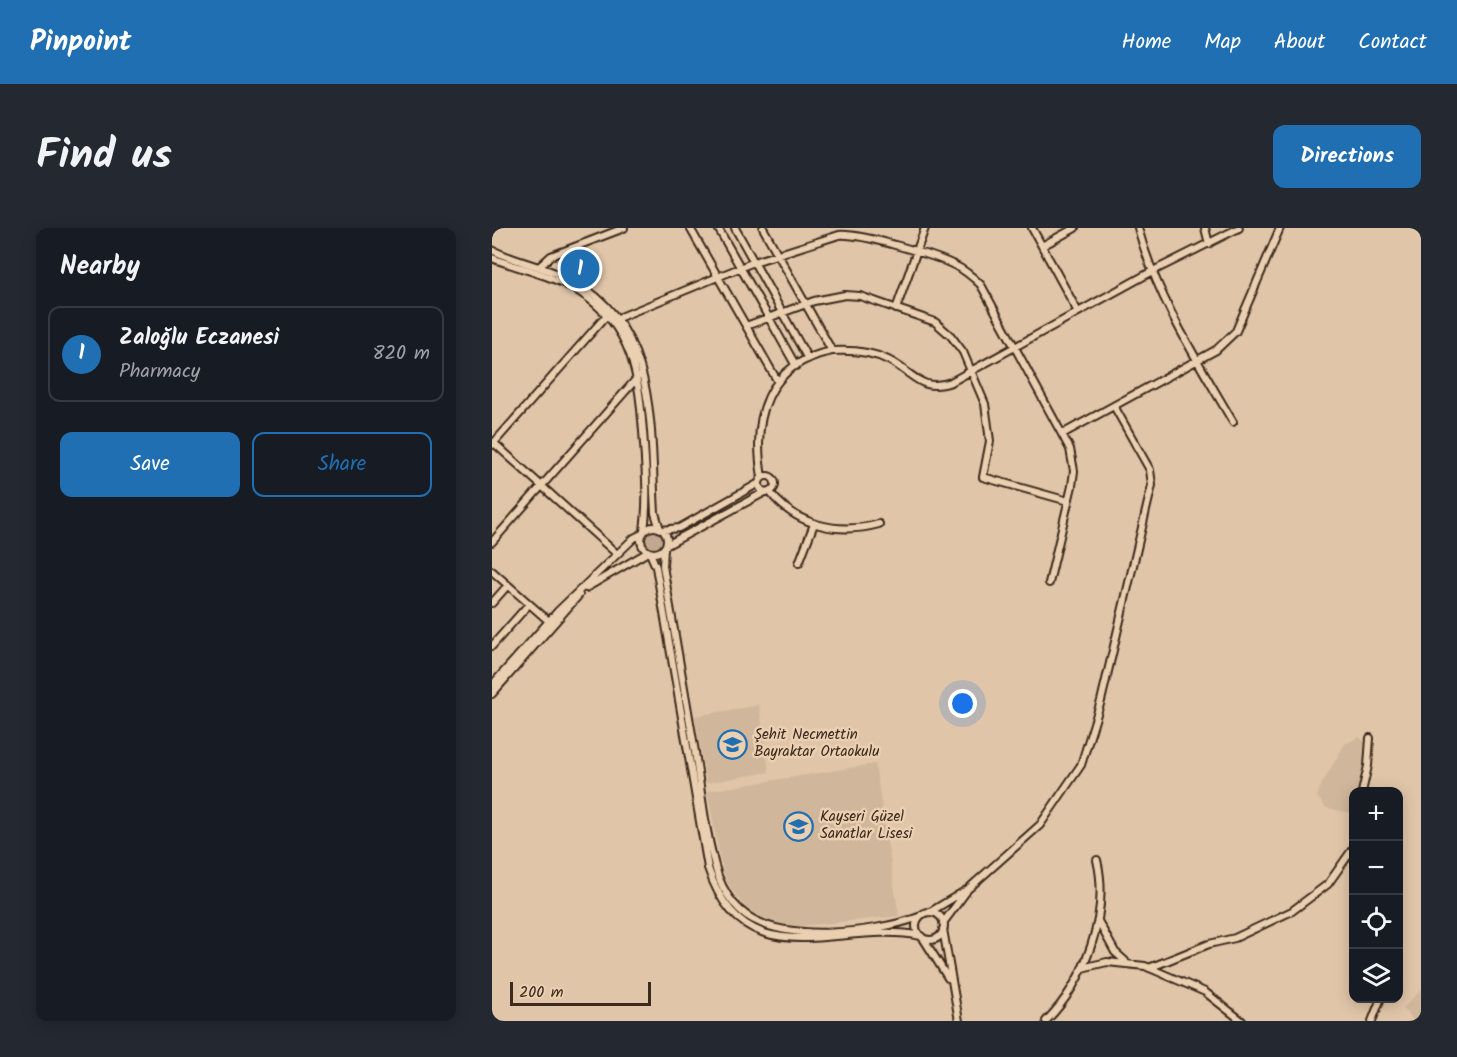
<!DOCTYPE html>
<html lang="en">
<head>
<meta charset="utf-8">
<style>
  body { margin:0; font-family:Kalam,sans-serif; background:#242831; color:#f1f3f6 }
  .controls { position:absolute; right:18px; bottom:18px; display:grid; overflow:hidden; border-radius:12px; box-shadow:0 3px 15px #0003 }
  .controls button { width:54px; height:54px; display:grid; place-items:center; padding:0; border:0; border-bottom:2px solid #363941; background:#171b24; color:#f1f3f6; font:30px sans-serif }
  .scale { position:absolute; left:18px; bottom:15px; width:141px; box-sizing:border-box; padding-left:6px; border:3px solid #3b2a1e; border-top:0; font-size:16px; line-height:21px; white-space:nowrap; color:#3b2a1e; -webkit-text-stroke:4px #eacfb1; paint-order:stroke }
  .you { position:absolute; left:471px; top:476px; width:21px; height:21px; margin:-15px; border:4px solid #fff; border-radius:50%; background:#1a73e8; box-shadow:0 0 0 9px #1a73e833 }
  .badge { display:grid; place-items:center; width:39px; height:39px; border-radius:50%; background:#1f6fb2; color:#fff; font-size:20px; font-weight:700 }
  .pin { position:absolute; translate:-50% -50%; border:3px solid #fff; box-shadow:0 2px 6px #0006 }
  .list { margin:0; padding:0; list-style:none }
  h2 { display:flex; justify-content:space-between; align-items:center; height:78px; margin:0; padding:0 24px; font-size:26px }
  h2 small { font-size:20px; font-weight:400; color:#9ea1a6 }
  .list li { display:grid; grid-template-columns:39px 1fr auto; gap:18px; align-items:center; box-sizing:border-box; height:96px; margin:0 12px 12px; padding:0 12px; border:2px solid #363941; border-radius:12px }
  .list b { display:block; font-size:22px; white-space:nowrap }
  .list p { margin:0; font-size:20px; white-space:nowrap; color:#9ea1a6 }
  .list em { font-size:20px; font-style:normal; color:#9ea1a6 }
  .actions { display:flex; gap:12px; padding:18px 24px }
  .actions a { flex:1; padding:14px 0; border:2px solid #1f6fb2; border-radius:12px; text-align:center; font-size:21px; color:#1f6fb2 }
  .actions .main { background:#1f6fb2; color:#fff }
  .icon { flex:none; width:33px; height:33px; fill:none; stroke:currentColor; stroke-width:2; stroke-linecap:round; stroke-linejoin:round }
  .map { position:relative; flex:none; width:929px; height:793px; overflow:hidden; border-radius:12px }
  header { display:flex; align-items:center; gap:36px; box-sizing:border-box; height:84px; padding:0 30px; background:#1f6fb2; color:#fff }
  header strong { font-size:28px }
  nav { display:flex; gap:33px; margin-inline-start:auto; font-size:21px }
  .intro { display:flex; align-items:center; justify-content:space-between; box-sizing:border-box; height:144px; padding:0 36px }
  h1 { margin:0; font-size:42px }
  .button { padding:15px 27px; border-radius:12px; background:#1f6fb2; color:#fff; font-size:21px; font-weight:700 }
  main { display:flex; gap:36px; padding:0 36px }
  aside { flex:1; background:#171b24; border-radius:12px; box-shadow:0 3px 15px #0003 }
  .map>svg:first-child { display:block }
  .built { fill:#d0b79b }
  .green { fill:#c1a88f; stroke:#7e6956; stroke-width:1.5 }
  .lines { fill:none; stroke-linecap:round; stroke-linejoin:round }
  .minor-casing { stroke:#3b2a1e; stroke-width:10 }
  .minor { stroke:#eacfb1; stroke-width:6 }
  .labels { text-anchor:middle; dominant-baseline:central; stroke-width:5; stroke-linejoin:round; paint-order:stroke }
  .poi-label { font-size:15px; fill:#3b2a1e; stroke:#eacfb1; text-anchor:start }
</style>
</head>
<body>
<header>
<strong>Pinpoint</strong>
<nav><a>Home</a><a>Map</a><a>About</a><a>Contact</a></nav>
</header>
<div class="intro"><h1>Find us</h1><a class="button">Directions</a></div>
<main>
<aside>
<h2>Nearby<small></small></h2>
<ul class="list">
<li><span class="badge">1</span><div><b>Zaloğlu Eczanesi</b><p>Pharmacy</p></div><em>820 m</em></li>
</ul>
<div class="actions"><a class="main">Save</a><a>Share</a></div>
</aside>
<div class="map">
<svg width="929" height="793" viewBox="0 0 929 793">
  <rect width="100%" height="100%" fill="#e0c5a8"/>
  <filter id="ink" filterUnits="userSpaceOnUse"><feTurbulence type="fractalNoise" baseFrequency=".0167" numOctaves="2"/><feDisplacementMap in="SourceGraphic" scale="12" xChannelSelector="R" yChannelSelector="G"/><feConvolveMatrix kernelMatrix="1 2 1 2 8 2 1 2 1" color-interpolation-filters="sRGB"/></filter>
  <g filter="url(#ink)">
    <!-- built -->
    <path class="built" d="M267,477L277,544L214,555L203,488Z
      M867,509L875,516V533L867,563L862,564L861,585L834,580L825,569L830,555L853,516Z
      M383,536L407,688L300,699L272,692L255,681L238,660L231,645L215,563Z
      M929,762V793H922L911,780Z"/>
    <!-- green -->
    <path class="green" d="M152 312a10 10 0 1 1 20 0a10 10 0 1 1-20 0Z"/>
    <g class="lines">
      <defs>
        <path id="minor" d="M198,0L286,154
          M226,0L304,138
          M243,0L316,131
          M271,0L340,123C358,122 379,123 396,132C421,144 428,165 459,154L659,44L747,0
          M540,0L586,84
          M646,0C665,70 705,132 741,194
          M713,0L717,16
          M550,18L583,0
          M0,22C26,35 56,39 81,53C167,99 158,202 163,285L168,301
          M0,30C28,41 60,47 86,63C145,100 147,154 152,216C154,246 156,274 152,303
          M47,39L59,28L132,0
          M404,81L433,0
          M126,90L262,34L347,7C368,5 442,27 462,37C473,42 481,49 489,57L578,221L582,243L580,258L557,355
          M254,98L322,73L353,67L368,68L443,94L459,108L471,124L493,176L498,213L491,249L576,273
          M572,205L724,122L744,103L788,0
          M2,215L125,326
          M0,217L115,87
          M267 256a8 8 0 1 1 16 0a8 8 0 1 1-16 0Z
          M270,249C260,191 274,136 340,123
          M277,263C304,298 346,307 387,296
          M149 312a13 13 0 1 1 26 0a13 13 0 1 1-26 0Z
          M170,302L187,300L267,255
          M0,314L146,149
          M175,317L273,264
          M172,321L171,338C181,398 192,458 202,518C209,560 213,607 226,648C231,661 238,673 248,682C285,717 383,705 427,689
          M158,325L164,339L216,640C253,753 348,691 429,708
          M307,335L322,296
          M0,343L59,395
          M94,360L156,324
          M0,375L16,357
          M0,418L37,376
          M0,457L66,383L142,310L150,306
          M0,466L87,367
          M870,564L876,538L878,510
          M438,684L476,661L548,597L589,537L609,473L660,257L658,242L622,178
          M424 698a14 14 0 1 1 28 0a14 14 0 1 1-28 0Z
          M606,693L623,724L633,733
          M451,695L474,664
          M451,701L467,793
          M431,710L456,750
          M590,740L615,734L653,738L713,764L750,793
          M657,740L717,716L743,710L800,683L836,656L862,619
          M554,793C593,754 618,686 605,632
          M880,793L889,770"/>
      </defs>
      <!-- minor casing -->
      <use href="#minor" class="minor-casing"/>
      <!-- minor -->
      <use href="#minor" class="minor"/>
    </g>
  </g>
  <!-- icons -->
  <defs>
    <symbol id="school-ring" viewBox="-11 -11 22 22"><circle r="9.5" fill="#eacfb1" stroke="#1f6fb2" stroke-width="1.5"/><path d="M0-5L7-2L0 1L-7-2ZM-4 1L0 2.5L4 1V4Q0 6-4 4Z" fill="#1f6fb2"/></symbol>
  </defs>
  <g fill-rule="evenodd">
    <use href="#school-ring" x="224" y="500" width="33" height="33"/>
    <use href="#school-ring" x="290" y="582" width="33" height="33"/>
  </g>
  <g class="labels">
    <!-- poi labels -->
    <g class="poi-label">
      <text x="262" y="507">Şehit Necmettin<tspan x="262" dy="17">Bayraktar Ortaokulu</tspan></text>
      <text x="328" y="589">Kayseri Güzel<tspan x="328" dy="17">Sanatlar Lisesi</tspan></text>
    </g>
  </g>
</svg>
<div class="controls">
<button>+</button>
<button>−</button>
<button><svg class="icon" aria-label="locate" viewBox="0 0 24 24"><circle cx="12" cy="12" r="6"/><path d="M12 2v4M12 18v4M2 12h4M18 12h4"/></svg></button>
<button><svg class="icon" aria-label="layers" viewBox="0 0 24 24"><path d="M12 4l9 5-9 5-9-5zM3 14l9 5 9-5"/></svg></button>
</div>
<div class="scale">200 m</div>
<div class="you"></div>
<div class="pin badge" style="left:88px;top:41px">1</div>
</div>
</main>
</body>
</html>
